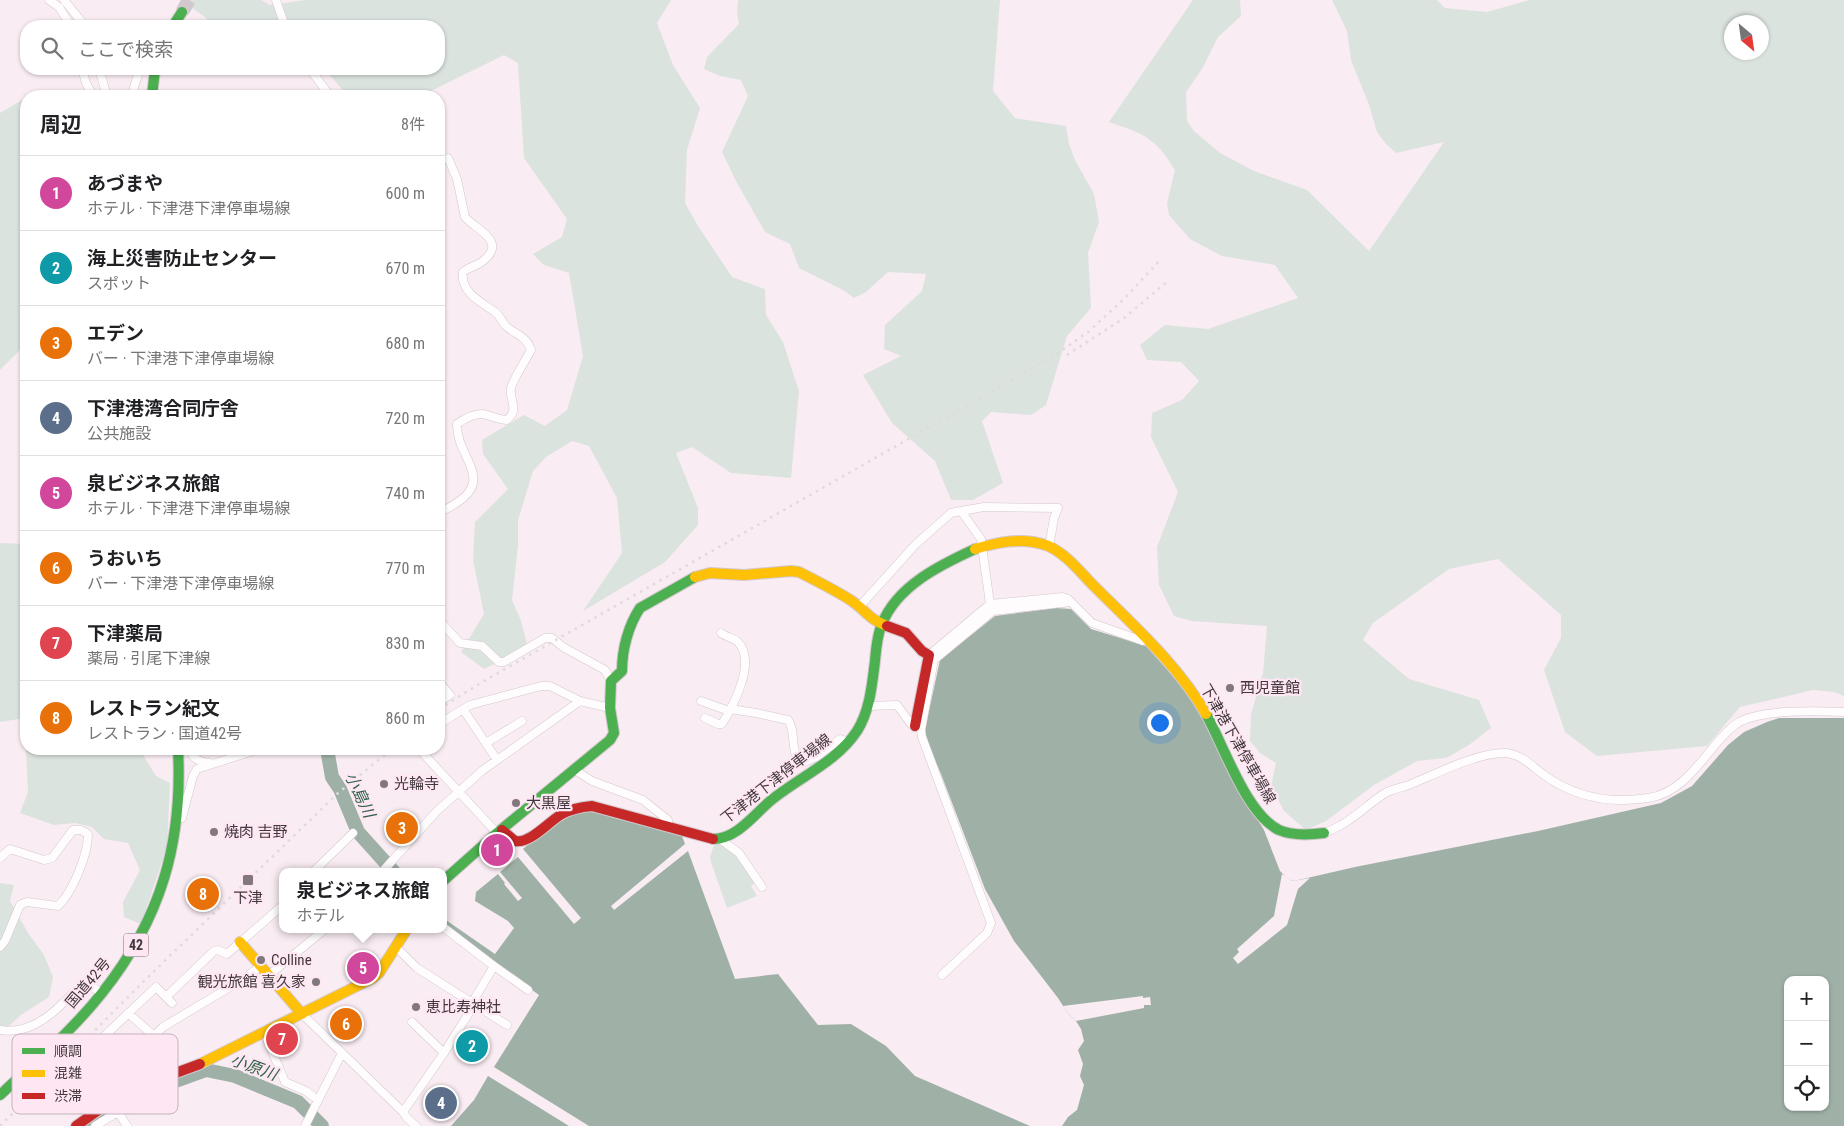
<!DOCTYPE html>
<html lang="ja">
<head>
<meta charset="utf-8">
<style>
  body { margin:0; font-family:"Roboto Condensed","Noto Sans JP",sans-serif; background:#f2f2f2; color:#202124 }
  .controls { position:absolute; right:15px; bottom:15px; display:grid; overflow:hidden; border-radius:10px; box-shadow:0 1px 4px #0004 }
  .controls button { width:45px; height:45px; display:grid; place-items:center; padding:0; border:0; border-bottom:1px solid #e0e0e0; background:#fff; color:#202124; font:25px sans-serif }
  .compass { position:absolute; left:1724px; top:15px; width:45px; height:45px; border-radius:50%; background:#fff; box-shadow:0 1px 4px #0004; rotate:151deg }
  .you { position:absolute; left:1159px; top:722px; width:18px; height:18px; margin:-12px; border:4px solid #fff; border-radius:50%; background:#1a73e8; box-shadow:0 0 0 8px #1a73e833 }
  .badge { display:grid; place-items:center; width:32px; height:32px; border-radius:50%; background:#b45309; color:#fff; font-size:16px; font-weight:700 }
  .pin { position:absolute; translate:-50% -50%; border:2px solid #fff; box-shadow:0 1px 5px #0006 }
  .popup { position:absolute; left:279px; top:868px; width:168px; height:65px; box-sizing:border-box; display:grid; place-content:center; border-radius:10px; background:#fff; filter:drop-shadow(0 1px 4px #0005); font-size:16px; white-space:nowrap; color:#757577 }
  .popup b { font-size:19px; color:#202124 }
  .popup::after { content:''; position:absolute; left:50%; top:100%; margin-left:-10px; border:10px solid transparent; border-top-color:#fff }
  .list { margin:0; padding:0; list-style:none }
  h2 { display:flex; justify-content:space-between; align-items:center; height:65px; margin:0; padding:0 20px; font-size:21px }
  h2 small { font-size:16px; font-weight:400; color:#757577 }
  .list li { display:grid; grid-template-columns:32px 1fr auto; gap:15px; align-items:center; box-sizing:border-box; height:75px; padding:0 20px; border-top:1px solid #e0e0e0 }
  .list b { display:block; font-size:19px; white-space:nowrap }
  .list p { margin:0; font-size:16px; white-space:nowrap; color:#757577 }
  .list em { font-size:16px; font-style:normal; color:#757577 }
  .icon { flex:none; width:28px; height:28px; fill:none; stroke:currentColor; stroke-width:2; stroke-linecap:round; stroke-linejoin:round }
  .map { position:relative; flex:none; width:1844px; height:1126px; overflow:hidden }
  .search { position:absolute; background:#fff; box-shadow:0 1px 4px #0004; left:20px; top:20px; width:425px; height:55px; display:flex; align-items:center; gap:12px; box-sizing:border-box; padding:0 18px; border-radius:20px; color:#757577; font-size:19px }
  .panel { position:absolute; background:#fff; box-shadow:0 1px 4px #0004; left:20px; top:90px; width:425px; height:665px; border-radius:20px }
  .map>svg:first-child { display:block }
  .green { fill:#dbe3de; fill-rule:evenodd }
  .water { fill:#9fb1a7; fill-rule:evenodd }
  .pier { fill:#f9ecf3 }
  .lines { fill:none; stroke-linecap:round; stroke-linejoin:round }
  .river { stroke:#9fb1a7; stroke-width:14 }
  .highway-tunnel { stroke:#d4c8cf; stroke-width:14; stroke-dasharray:14 7; stroke-linecap:butt }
  .street-casing { stroke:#d2c8cd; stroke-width:9 }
  .fast-casing { stroke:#d2c8cd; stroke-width:12 }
  .slow-casing { stroke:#d2c8cd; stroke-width:12 }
  .jam-casing { stroke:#d2c8cd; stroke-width:12 }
  .street { stroke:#fefcfd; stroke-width:8 }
  .fast { stroke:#4caf50; stroke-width:10 }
  .slow { stroke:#ffc107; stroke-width:10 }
  .jam { stroke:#c62828; stroke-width:10 }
  .rail { stroke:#dfdbdd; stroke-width:2.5; stroke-dasharray:2.5 5; stroke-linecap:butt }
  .poi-dot { fill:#81777d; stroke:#fee7f3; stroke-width:2 }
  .labels { text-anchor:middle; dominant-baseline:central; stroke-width:4.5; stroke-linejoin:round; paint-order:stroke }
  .shield { fill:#fee7f3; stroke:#7a6c74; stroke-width:1 }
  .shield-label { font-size:14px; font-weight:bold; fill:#41383d }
  .poi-label { font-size:15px; fill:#41383d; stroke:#fee7f3; text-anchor:start }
  .street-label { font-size:15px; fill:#41383d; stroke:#fee7f3 }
  .water-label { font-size:16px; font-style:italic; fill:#2c6247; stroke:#fee7f3 }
  .key { fill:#fee7f3; stroke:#c5b2bc; stroke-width:1 }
  .key-label { font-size:14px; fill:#41383d }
</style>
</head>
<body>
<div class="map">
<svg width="1844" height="1126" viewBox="0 0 1844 1126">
  <rect width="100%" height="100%" fill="#f9ecf3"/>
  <!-- green -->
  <path class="green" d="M181,0H261L270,5L306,0H671L657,23L673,65L700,108L687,150L685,203L698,226L732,277L765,289L766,315L783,342L799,391L791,478L731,473L692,447L676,453L698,508V525L665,562L583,611L622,553L617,498L589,446L572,441L546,457L533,471L518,520V545L512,600L521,621L528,648L484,669L461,652L484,614L473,560L475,522L508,489L483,454L482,440L524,415L545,426L567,410L583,356L569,273L544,265L533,254L562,237L567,219L524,158L518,63L504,55L425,94L412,96H346L342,89L324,69H439V26H213L205,17Z
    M738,0H1000L993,91L1015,118L1066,126L1069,144L1075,160L1094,194L1099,222L1088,253L1091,308L1067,336L1046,405L1031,415L991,412L982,421L1003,483L973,500H951L935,461L892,423L863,375L901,356L884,349L885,325L922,291L926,274L888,272L866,292L854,298L845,291L799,268L790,244L765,232L737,183L722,152L748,96L741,80L720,76L704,69L707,57L739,24L737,13Z
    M1193,0H1240L1241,16L1218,37L1202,69L1186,92L1187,121L1194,131L1220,153L1254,171L1307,190L1369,251L1444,142L1396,153L1386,144L1377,132L1369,105L1351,60L1347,31L1332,0H1437L1445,8L1487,12L1530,0H1844V696L1834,692L1813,690L1740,707L1707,746L1597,756L1565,732L1544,670L1561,638V615L1498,559L1449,569L1373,623L1363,640L1409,679L1479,700L1491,728L1469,745L1446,758L1417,761L1374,785L1326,821L1306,830L1284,811L1271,786L1276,763L1260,753L1250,741L1251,714L1263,673L1267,626L1192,621L1174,616L1159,585L1157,547L1178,492L1151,437L1152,413L1182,400L1199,381L1181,362L1147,360L1140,345L1165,325L1208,329L1298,298L1275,265L1222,256L1190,239L1169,215L1167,203L1175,170C1155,137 1144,134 1109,122ZM1732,22H1762V52H1732Z
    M24,99H26V344L0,370V113Z
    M0,543L26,544V745L25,718L0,722Z
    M26,749H136L140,750L156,776L170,783L167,847L141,924L124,917L123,902L140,870L128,843L104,839L92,827L75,823L54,825L20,813L28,792Z
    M715,842C736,848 745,865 756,882L751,886L757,896L727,908L711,862L710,857Z
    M0,883L14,885L10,901L28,933L44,955L53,977L49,997L21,1015L0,1034Z"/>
  <!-- water -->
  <path class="water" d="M1056,608L1071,609L1091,629L1146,646L1164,666L1187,693L1201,714L1231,775L1264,830L1280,871L1287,878L1294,881L1355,867L1538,831L1661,803L1692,786L1728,745L1744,732L1767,722L1779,718H1844V1126H1062L1068,1117L1077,1110L1084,1085L1080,1076L1083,1064L1078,1050L1084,1041L1081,1029L1076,1021L1067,1012L1058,998L1014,941L985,889L941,774L924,734L940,660L995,616ZM1788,980H1825V1107H1788Z
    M596,811L682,836L685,844L611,906L614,910L688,851L735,979L778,974L818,1025L851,1024L886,1046L915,1076L1030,1126H589L494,1067L539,995L443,925V918L495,954L514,928L508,921L475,901L476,892L498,874L505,883L504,884L518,901L522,898L500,872L518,857L574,924L581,918L523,849C546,830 565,811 596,811Z
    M488,1076L569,1126H451L474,1100Z"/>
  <!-- pier -->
  <path class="pier" d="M1282,874L1293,881L1310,878L1298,889L1287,925L1238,964L1233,958L1239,952L1237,949L1274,916Z
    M1143,996V998L1150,997L1151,1005H1144V1008L1076,1021L1067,1012L1063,1006Z"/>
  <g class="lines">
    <!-- river -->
    <path class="river" d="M327,749L332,777L340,789L358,832L394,872
      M86,1126L126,1099L206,1070L235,1076L298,1102L322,1126"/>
    <!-- highway-tunnel -->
    <path class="highway-tunnel" d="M182,12L189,0"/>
    <defs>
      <path id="street" d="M49,0L59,7L71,26
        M64,0L85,26
        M276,0L285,26
        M82,69L86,83L93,96
        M99,69L107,96
        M310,69L330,96
        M133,96L134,87L140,69
        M439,161L448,158L457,179L465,217C476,230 508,241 483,261C477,266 469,267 463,272C460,292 481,302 495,312C500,315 502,323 507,327C517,335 527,337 531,350C527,358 511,383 511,388C509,402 520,408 507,420C498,420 490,415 482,414C474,414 464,419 457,424C456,460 502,482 444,510L439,507
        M990,604L981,539L961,511L984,507L1058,508L1054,518L1049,547
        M860,606L915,545L951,513L961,511
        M439,620L460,643L482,646L499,662H504L545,638H552L563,647L605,670L611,681
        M929,655L990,604L1062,597L1068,599L1092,623L1143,641L1147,639
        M439,682L450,695L439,702
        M701,701L729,711
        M869,706L897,705L911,724L919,728
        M463,709L497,760
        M730,709L756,713L788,720C797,732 789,754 802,763L816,757L840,739L849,742
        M705,718L718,724H722C733,706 757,662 738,642C734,638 726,637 721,633
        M439,724L470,705L541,686H550L580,701L610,708
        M486,743L522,721
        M190,749C193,759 199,762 210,763
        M419,749L497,833
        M575,770L592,781L643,800L668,820V827
        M182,818L193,776L197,769L259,749
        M1324,833C1330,831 1336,828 1341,825C1358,816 1371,801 1387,792C1394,789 1402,787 1409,785C1434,775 1478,752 1505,753C1521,754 1532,766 1544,775C1576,798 1610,804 1648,798C1678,794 1697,767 1715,745C1723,736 1729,728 1739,722C1764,709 1816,711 1844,712
        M720,839L739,853L762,887
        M0,858L10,849L44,860L52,858L73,830H81L88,834C88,854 73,892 58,906L27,902L20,905L5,941L0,947
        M313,872L353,833
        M382,872L437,811L483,770L580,701
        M443,927L494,966L528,990
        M396,947L417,968L507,1025
        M942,975L987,933L991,923L922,737L921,730L934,660L993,611L1071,602
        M268,976L325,929
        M166,997L214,951L218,950L227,954L283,905
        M472,1003L494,966
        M128,1013L154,1036L163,1027L245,978L260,966
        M302,1014L403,1112L407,1118L416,1126
        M412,1022L444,1053
        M0,1030C26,1034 46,1020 63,1003C71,995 78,987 89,985L102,993
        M264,1032L285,1082L306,1091L318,1100
        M97,1043L156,987L172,1003
        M403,1112L444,1053L474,1005
        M95,1126L118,1112L127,1126
        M305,1126L342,1053"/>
      <path id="fast" d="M173,26L182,12
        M152,96L155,69
        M1206,714C1224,746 1246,814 1279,830C1293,836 1309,835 1324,833
        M713,839C736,839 753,816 769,802C797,778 836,763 857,731C870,710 872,685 875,661C876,649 877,635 882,624C897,586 940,565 975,549
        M443,881L497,833L610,740L614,733L610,708L611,681L622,671C622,650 628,626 640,608L695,577
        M0,1095C35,1062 72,1031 102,993C161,919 183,843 178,749"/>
      <path id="slow" d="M975,549C998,542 1022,537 1046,545C1066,553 1081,573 1095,587C1134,626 1179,666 1206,714
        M695,577L710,573L744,575L791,571L799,572C817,581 835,590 852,601C865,610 870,620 887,626
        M240,942L302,1014
        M200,1064L373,978L379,973L407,929"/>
      <path id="jam" d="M887,626L906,633L922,651L929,655L915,726
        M502,830L515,841C530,844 548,822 562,814C571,809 581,807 592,806L713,839
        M76,1126L117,1097L135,1088L200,1064"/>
    </defs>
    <!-- street casing -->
    <use href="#street" class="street-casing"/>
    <!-- fast casing -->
    <use href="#fast" class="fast-casing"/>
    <!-- slow casing -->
    <use href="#slow" class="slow-casing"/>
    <!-- jam casing -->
    <use href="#jam" class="jam-casing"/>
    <!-- street -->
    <use href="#street" class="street"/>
    <!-- fast -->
    <use href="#fast" class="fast"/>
    <!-- slow -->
    <use href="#slow" class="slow"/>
    <!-- jam -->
    <use href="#jam" class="jam"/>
    <!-- rail -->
    <path class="rail" d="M1067,355L1124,318L1168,281
      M439,709L484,681L1054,356L1088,332L1126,297L1161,259
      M0,1126L146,979L337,794L392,749"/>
  </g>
  <!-- markers -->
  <g class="poi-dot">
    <circle cx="1230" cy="688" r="5"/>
    <circle cx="384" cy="784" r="5"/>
    <circle cx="516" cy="803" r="5"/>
    <circle cx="214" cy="832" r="5"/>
    <rect x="242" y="874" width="12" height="12" rx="2.5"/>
    <circle cx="261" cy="960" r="5"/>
    <circle cx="316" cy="982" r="5"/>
    <circle cx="416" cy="1007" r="5"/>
  </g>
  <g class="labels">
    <!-- shield labels -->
    <rect class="shield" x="123.5" y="933.5" width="25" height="23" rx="4"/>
    <g class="shield-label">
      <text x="136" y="945">42</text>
    </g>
    <!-- poi labels -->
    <g class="poi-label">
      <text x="1240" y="688">西児童館</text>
      <text x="394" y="784">光輪寺</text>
      <text x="526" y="803">大黒屋</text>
      <text x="224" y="832">焼肉 吉野</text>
      <text x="248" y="898" text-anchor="middle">下津</text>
      <text x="271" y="960">Colline</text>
      <text x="306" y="982" text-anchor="end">観光旅館 喜久家</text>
      <text x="426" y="1007">恵比寿神社</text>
    </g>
    <!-- street labels -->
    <g class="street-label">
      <text transform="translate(1238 744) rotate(60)">下津港下津停車場線</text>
      <text transform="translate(776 779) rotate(-38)">下津港下津停車場線</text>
      <text transform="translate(88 983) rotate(-50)">国道42号</text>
    </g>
    <!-- water labels -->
    <g class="water-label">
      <text transform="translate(360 795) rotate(65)">小島川</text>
      <text transform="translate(254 1067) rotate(20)">小原川</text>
    </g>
  </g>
  <!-- legend -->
  <rect x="12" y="1034" width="166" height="80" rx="8" class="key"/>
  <rect x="22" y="1048" width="23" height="6" fill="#4caf50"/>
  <rect x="22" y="1070" width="23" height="7" fill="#ffc107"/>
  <rect x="22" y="1093" width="23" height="6" fill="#c62828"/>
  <g class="key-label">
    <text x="54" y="1056">順調</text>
    <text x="54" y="1078">混雑</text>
    <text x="54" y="1101">渋滞</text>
  </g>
</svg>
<div class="controls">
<button>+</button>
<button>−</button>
<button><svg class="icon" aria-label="locate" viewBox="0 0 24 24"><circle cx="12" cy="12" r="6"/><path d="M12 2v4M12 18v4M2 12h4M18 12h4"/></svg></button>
</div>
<svg class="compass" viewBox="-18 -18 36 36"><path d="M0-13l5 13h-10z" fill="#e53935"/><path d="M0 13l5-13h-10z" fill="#757577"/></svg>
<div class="you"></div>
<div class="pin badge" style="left:497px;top:850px;background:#d1479c">1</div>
<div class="pin badge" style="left:472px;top:1046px;background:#0f9aa8">2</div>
<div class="pin badge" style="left:402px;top:828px;background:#e8710a">3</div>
<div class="pin badge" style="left:441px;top:1103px;background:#5c6f8a">4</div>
<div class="pin badge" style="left:363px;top:968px;background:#d1479c">5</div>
<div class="popup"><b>泉ビジネス旅館</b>ホテル</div>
<div class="pin badge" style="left:346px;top:1024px;background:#e8710a">6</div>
<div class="pin badge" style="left:282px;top:1039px;background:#e0444e">7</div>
<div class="pin badge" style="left:203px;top:894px;background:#e8710a">8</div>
<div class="search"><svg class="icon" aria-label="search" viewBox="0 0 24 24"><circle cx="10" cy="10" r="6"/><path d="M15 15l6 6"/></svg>ここで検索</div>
<section class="panel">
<h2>周辺<small>8件</small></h2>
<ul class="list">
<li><span class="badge" style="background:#d1479c">1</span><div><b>あづまや</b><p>ホテル · 下津港下津停車場線</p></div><em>600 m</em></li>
<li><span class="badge" style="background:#0f9aa8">2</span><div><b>海上災害防止センター</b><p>スポット</p></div><em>670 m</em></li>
<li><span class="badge" style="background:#e8710a">3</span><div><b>エデン</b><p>バー · 下津港下津停車場線</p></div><em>680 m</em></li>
<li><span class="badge" style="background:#5c6f8a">4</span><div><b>下津港湾合同庁舎</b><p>公共施設</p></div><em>720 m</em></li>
<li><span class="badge" style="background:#d1479c">5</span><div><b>泉ビジネス旅館</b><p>ホテル · 下津港下津停車場線</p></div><em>740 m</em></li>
<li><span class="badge" style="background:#e8710a">6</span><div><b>うおいち</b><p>バー · 下津港下津停車場線</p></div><em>770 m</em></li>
<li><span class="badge" style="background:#e0444e">7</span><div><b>下津薬局</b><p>薬局 · 引尾下津線</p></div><em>830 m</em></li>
<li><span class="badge" style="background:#e8710a">8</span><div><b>レストラン紀文</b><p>レストラン · 国道42号</p></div><em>860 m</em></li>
</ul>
</section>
</div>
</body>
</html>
